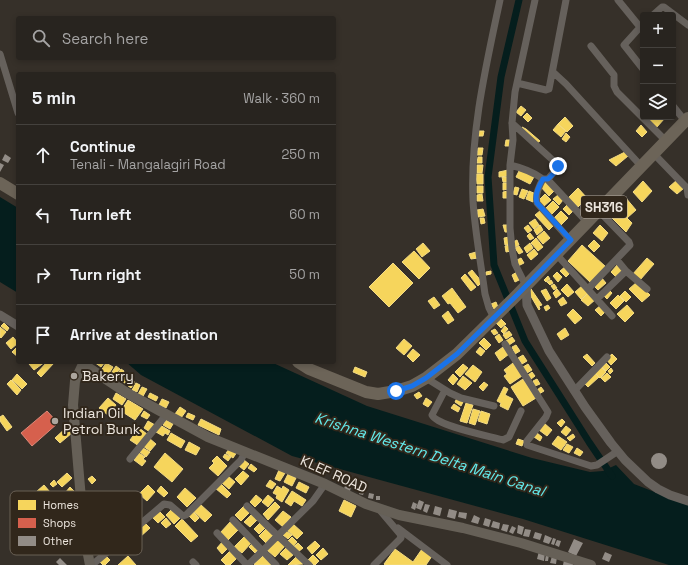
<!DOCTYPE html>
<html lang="en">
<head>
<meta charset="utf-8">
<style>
  body { margin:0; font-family:"Space Grotesk",sans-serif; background:#302c28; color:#f1f3f6 }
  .controls { position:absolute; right:12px; top:12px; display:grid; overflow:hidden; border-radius:4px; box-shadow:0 2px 6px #0003 }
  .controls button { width:36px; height:36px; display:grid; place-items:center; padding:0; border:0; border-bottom:1px solid #44413d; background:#28241f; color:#f1f3f6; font:20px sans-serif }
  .stop { position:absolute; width:12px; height:12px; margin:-9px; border:3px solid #1a73e8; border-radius:50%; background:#fff }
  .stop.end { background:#1a73e8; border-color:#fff; box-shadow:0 1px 4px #0008 }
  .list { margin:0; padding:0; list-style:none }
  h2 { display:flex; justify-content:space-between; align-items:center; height:52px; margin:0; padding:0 16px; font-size:17px }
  h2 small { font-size:13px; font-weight:400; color:#a5a4a4 }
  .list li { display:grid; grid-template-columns:26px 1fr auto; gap:12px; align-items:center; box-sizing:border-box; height:60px; padding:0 16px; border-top:1px solid #44413d }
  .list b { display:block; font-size:15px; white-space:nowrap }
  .list p { margin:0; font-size:13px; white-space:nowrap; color:#a5a4a4 }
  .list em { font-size:13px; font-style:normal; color:#a5a4a4 }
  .icon { flex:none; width:22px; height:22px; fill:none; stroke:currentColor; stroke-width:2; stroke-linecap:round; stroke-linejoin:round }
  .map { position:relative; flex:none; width:688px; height:565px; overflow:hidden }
  .search { position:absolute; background:#28241f; box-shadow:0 2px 6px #0003; left:16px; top:16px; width:320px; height:44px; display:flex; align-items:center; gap:10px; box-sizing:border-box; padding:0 14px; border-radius:4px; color:#a5a4a4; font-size:15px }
  .panel { position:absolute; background:#28241f; box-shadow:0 2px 6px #0003; left:16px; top:72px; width:320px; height:292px; border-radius:4px }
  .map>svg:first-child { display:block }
  .water { fill:#051e1d }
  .homes { fill:#f6d55c; stroke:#f3da83 }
  .shops { fill:#d6604d; stroke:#dd8878 }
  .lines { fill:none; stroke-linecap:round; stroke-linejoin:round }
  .canal { stroke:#051e1d; stroke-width:7 }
  .building { fill:#928c86 }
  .minor { stroke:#66615c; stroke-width:7 }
  .tertiary { stroke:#66615c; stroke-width:9 }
  .secondary { stroke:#666057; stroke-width:10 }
  .primary { stroke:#6c6458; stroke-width:12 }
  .route { stroke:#1a73e8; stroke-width:5 }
  .poi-dot { fill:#aca69e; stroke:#31271b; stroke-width:1.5 }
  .labels { text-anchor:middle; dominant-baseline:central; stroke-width:4; stroke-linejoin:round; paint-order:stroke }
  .shield { fill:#31271b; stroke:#b4aca3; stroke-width:1 }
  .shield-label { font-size:13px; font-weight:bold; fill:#ece5dd }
  .poi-label { font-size:14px; fill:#ece5dd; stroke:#31271b; text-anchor:start }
  .street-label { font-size:14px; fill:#ece5dd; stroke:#31271b }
  .water-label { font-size:15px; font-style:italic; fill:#63ebec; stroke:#31271b }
  .key { fill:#31271b; stroke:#696055; stroke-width:1 }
  .key-label { font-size:11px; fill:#ece5dd }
</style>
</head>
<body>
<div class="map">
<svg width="688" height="565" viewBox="0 0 688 565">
  <rect width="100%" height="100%" fill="#363029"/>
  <!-- water -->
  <path class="water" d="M0,197L18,208V293L0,282Z
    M126,362H271L367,406L532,458L590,472L603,471L616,465L634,484L688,505V565H669L523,519L292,456L141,375Z"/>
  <!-- homes -->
  <path class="homes" d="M521,106L526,110L521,116L516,112Z
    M527,113L532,118L528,122L523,117Z
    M565,117L573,126L567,132L558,124Z
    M648,117H663L665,118L656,128L647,119Z
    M558,124L566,131L561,137L553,130Z
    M641,125L647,132L642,137L636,131Z
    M522,127L526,129L540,141L537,143L525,132Z
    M479,131H484L483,136H478Z
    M566,133L570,137L566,142L562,139Z
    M506,140H512L511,146H505Z
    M478,148H483L482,155H477Z
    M625,152L628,156L616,166L609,160Z
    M478,157H482V163H477Z
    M477,165H483L482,173H477Z
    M520,169L535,175L530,184L516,177Z
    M508,170V176L499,177V172Z
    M476,174H483V184H477Z
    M502,177H507L508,182H503Z
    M677,180L684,188L677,194L669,187Z
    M545,181L554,191L549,196L540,186Z
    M643,181L652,191L642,202L633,192Z
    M503,183H508L509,189L503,190Z
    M477,186H483V193H477Z
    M515,187L519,188L517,195L513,194Z
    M578,188L587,198L578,207L568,198Z
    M522,189L528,191L524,199L519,197Z
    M508,191V198H503V192Z
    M529,191L536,194L533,202L526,199Z
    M482,194L483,201H477V195Z
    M545,194L551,200L543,207L537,202Z
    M558,195L563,200L559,205L553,199Z
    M625,197L636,210L627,218L617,204Z
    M553,201L559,207L551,215L545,209Z
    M568,204L574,210L569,215L563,209Z
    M616,207L632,223L626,232L610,216Z
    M483,209L485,216L478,217L477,210Z
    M541,210L555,224L549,230L535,215Z
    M561,211L568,218L560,226L553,219Z
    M480,218H484L485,223L481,224Z
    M535,219L539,225L534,229L529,223Z
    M503,225H508L509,232H505Z
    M528,225L532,230L528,233L524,228Z
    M540,225L543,230L537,235L534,230Z
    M600,225L608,233L602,241L593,233Z
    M544,231L550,238L543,244L537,237Z
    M530,233L534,238L530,240L527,236Z
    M509,237L510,244L505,245L504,238Z
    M536,238L543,247L538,251L531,243Z
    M517,240L519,245L515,247L513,242Z
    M594,240L600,246L594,252L588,246Z
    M423,243L430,251L422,257L416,249Z
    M530,243L533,248L527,253L524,248Z
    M510,245L511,251L506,252L505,246Z
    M582,245L606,267L591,283L568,261Z
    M519,246L523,252L519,254L515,248Z
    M534,249L538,254L531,260L527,255Z
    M414,251L430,268L419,279L402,262Z
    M476,252L478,258L471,259L469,254Z
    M521,258L524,263L518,266L515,261Z
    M647,258L654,264L640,280L632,275Z
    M393,263L413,283L389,307L369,287Z
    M618,264L624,271L617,278L611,272Z
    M566,266L571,272L566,277L560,271Z
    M472,270L482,282L478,286L468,273Z
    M491,271V274L486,275V272Z
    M517,272L521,279L515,282L512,275Z
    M557,272L562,277L558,282L553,276Z
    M465,274L476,287L471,291L461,278Z
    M548,276L550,279L546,282L544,280Z
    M601,277L606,283L598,290L593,285Z
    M551,280L553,283L550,285L547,282Z
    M637,282L650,295L642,302L629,289Z
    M554,284L557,288L554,290L551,286Z
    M567,284L574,292L568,297L561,290Z
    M583,285L589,292L581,299L575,292Z
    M452,288L466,307L458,313L450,303L448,304L442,296Z
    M531,289L542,305L539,306L540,309L539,310L529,293Z
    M546,289L551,298L547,301L541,291Z
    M557,289L561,294L556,298L553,293Z
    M608,289L612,293L607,299L603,295Z
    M625,291L631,297L626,302L620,296Z
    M589,292L596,299L588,306L581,300Z
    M618,295L624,301L616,309L610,303Z
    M434,297L440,305L434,309L428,301Z
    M563,297L567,303L561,306L558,301Z
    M496,302L498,307L494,309L491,304Z
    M548,305L550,308L546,311L544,307Z
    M601,305L607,310L601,316L595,310Z
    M627,305L634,313L625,322L617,314Z
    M573,309L582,318L575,324L567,315Z
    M448,311L454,320L448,324L442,316Z
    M501,319L506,324L501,328L496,323Z
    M4,323L9,328L7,331L1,326Z
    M505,326L508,329L504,334L501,331Z
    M0,327L6,332L1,338L0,337Z
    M565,328L569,335L561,340L557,334Z
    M495,329L498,333L494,335L491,331Z
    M509,331L512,335L506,339L503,335Z
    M499,334L503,340L499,343L495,337Z
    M13,337L18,343L11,349L6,343Z
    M512,337L515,341L509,345L506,341Z
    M484,338L491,345L486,350L479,343Z
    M404,339L412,346L404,355L396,348Z
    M516,345L520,351L515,354L512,347Z
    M18,346V357L12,352Z
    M480,347L485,351L481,356L476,352Z
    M503,347L509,354L500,361L495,353Z
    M413,349L420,355L413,362L407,356Z
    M587,354L595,363L592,366L583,357Z
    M612,354L617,359L611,365L606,359Z
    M523,355L527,361L522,364L518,358Z
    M33,362H45L34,370L29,364Z
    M47,362L54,363L41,377L37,373Z
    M94,362H105L101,367Z
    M106,363L113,367L108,375L101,371Z
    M513,363L522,376L510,384L504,376L507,374L504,370Z
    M606,363L610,367L606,371L602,367Z
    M463,364L468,368L460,377L455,372Z
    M528,364L532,370L527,373L523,367Z
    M473,365L482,372L475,382L465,374Z
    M116,366L120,369L113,377L110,375Z
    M355,367L367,372L365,377L353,372Z
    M601,367L606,372L600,378L595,373Z
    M611,368L613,371L610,374L608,371Z
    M121,369L124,371L120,378L116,376Z
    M532,372L535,376L531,379L528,375Z
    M594,373L599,377L588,387L584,383Z
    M607,373L611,377L605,382L601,378Z
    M17,374L27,384L22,389L12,380Z
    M453,374L458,379L453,385L448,380Z
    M124,375L128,377L125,383L121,381Z
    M463,376L472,383L465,390L457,384Z
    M131,379L135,382L131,388L127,385Z
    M523,379L536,398L523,406L511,387Z
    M537,379L540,384L535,386L533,381Z
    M11,380L21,390L17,395L7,384Z
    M484,382L488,385L483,391L479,387Z
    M136,383L140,385L137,392L132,390Z
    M142,387L147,389L142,398L137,396Z
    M504,387L508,389L505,395L513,399L508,410L500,406L501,403L497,401Z
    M541,387L544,391L539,394L537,390Z
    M419,392L422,396L417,399L414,395Z
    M116,393L126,399L122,405L113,399Z
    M150,393L158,397L156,401L148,397Z
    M108,398L116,405L108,415L99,408Z
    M426,398L432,402L428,407L423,404Z
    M457,398L463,402L461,406L455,402Z
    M162,399L169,402L166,408L159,405Z
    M128,400L143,409L135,420L121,411Z
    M466,403L473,405L467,423L460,421Z
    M454,404L460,408L458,412L451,408Z
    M180,407L186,411L181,418L175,414Z
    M473,409L480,411L475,425L469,423Z
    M144,411L150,415L147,419L141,416Z
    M481,411L490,414L487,424L478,421Z
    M188,413L195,416L193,420L186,417Z
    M3,415L12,427L7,431L0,421V417Z
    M201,419L221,429L219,435L198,425Z
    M562,419L565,422L561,427L557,423Z
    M166,420L173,424L170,429L163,425Z
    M148,421L155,425L150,432L144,428Z
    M544,423L552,430L547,436L539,430Z
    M160,425L170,431L168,435L165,433L163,436L156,432Z
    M566,426L571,430L566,436L561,432Z
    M67,427L72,433L60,443L55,438Z
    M139,428L147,434L139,446L130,440Z
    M171,433L185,441L181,448L167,440Z
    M537,433L542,437L540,441L534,437Z
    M573,434L575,437L570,441L567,438Z
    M558,436L567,442L561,450L552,444Z
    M149,438L156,444L150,451L143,446Z
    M518,439L524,441L522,446L516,444Z
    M189,442L200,448L196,455L185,450Z
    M567,444L573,447L569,453L563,450Z
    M143,448L150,452L146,457L140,452Z
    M230,448L237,452L233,458L226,453Z
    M577,448L583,452L580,456L574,453Z
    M139,453L145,457L143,459L146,461L142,466L134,460Z
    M165,453L183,469L172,482L154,467Z
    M225,454L231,457L228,461L223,457Z
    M217,456L227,466L218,476L209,468L214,463L212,461Z
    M244,460L249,464L244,470L239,466Z
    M251,464L257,469L254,472L248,468Z
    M279,470L285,473L280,481L275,479Z
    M243,471L249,476L241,485L235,479Z
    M67,473L72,478L62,487L57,482Z
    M288,474L296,478L292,486L284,482Z
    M92,476L96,480L92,484L88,479Z
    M228,476L235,482L229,489L222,483Z
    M54,480L57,484L53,487L50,484Z
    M270,480L276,484L272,489L266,486Z
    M299,482L309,487L306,493L296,488Z
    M220,483L231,494L227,498L215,488Z
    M44,485L50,492L17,519L12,513Z
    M148,485L155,492L147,501L139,494Z
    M161,486L168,493L164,497L157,491Z
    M277,486L282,489L283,486L289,490L282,502L276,498L277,495L273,493Z
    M70,487L75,492L69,498L65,493Z
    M185,488L196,498L187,507L177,497Z
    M292,491L306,500L302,506L294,501L291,506L285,502Z
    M256,495L262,500L255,507L250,502Z
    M268,495L274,500L268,507L262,502Z
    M344,500L356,506L351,517L339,511Z
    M275,502L280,507L268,520L263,514Z
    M200,504L212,515L205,522L193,511Z
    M244,506L250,512L241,521L235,515Z
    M172,509L180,518L174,524L166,515Z
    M159,511L165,517L158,523L152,517Z
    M283,511L291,517L283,527L275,520Z
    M193,512L199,518L195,522L189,516Z
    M253,513L258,519L250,527L244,522Z
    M166,518L171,524L166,528L161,523Z
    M182,519L198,536L191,542L175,526Z
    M231,521L239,529L228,540L220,533Z
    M261,522L266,527L259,534L254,529Z
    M145,523L150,528L140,537L135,531Z
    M293,524L303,533L297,539L287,530Z
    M267,528L273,535L266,543L259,536Z
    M286,531L292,535L288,539L283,535Z
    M246,535L252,542L242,553L234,547Z
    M292,537L297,542L293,547L288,541Z
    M277,539L285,546L275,557L267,550Z
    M223,541L229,547L222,554L217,548Z
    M315,541L320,546L312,554L307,548Z
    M253,543L259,549L255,553L249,547Z
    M298,543L303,548L298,552L294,547Z
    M286,548L293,555L287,560L280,554Z
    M323,548L328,554L321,560L316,555Z
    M395,549L413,562L422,549L432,556L426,565H385L384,564Z
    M231,550L238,557L230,565H226L221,560Z
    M264,555L273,565H255L254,564Z
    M313,555L319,561L315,565H314L308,560Z
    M106,556L110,560L105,565H103L100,562Z
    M128,556L136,565H118Z
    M296,557L303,564L289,565H288Z"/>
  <!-- shops -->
  <path class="shops" d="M47,411L58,423L32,446L21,433Z"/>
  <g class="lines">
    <!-- canal -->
    <path class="canal" d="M519,0L501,77L488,177L494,265L525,341L589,442L612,476"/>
  </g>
  <!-- building -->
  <path class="building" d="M5,154L11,158L8,163L2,160Z
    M0,163L4,165L0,172Z
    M651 461a8 8 0 1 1 16 0a8 8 0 1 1-16 0Z
    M345,485L351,487L350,491L344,489Z
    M361,489L365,490L363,495L359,494Z
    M369,493L374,494L373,499L368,498Z
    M376,496H380V500H376Z
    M419,500L424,502L421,510L416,508Z
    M413,502L417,504L415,510L411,508Z
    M425,504L430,505L427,513L423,511Z
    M435,506L442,508L440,516L433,514Z
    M449,509L457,511L455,519L447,517Z
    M459,512L467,513L466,519L458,517Z
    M474,515L480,518L478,524L471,522Z
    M485,518L491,520L489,527L483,525Z
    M493,521L500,523L499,529L491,527Z
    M503,524L509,525L507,532L501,530Z
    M518,525L524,527L522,535L517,533Z
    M512,526L516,528L513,534L509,532Z
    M525,529L531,530L529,537L523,536Z
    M535,532L542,534L540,540L533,538Z
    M545,535L552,538L549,544L543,542Z
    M553,538L556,539L554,545L551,544Z
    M574,539L583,543L576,556L568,552Z
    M557,540L561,541L559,547L555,545Z
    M539,551L545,553L544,561L537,559Z
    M605,552L612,555L609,562L602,559Z
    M546,554L549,555L548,561H545Z
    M552,556L557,557L556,564L550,563Z
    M60,558L67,565H59L56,562Z
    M564,560L574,562L573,565H563Z"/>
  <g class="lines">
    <!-- minor -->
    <path class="minor" d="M618,0L640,27
      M653,15L662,7H664L688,25
      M643,24L624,45L643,69
      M591,46L614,75V86L617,92L666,141
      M0,54L18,113
      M553,72L566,84L642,167
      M517,83L546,90L549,89L566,0
      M673,106L685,121
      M654,154L683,184L687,188L688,195
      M510,165C523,168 533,172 543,179H548L558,167L557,164L512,123
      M543,179C539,186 535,195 537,203L571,241
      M547,179L588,223
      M557,255L612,316
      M617,260L626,271L647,289
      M526,286L515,264L512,249L510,228V165L513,140L512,123L515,92L535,0
      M588,289L630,245L629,242L599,211
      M597,299L626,271
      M494,318L489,308L485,294C481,264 475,232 473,201C470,133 486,66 500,0
      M505,344L548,412L546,417L527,441V445L591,466L597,465L618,451
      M426,378L450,393L461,398L494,406
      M445,390L432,415C437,426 489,436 503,440L509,437L521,411
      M574,391L607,357
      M130,459L166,415
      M247,506L278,536L309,565
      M233,520L276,565
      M398,528L447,565
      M217,533L247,565
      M193,562L196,565
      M92,565L164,504L170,505L183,516L186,515L241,460L245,452
      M248,565L313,501L325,484
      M374,565L401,538L400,534L378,508"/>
    <!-- tertiary -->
    <path class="tertiary" d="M526,286L527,305L549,351L585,407L611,443L625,460L648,482L658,489L670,495L688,501
      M0,315L18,326"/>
    <!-- secondary -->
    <path class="secondary" d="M84,362L75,381L73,405L84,534L90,565
      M83,364L127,393L208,437L325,484L366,504L399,515L463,528L521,543L591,565"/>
    <!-- primary -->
    <path class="primary" d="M0,183L18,194
      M298,362L309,369L366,392L378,394L396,391L412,386L426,378L457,354L518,294L688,118"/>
  </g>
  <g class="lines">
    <!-- route -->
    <path class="route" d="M396,391L412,386L426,378L457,354L518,294L571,240L537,203C534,195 539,186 543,179H548L558,169V166"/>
  </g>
  <!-- markers -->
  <g class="poi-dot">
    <circle cx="74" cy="376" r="4"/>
    <circle cx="55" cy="421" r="4"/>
  </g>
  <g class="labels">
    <!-- shield labels -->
    <rect class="shield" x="581" y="196" width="46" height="22" rx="3"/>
    <g class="shield-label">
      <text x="604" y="207">SH316</text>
    </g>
    <!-- poi labels -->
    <g class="poi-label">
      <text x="82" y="376">Bakerry</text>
      <text x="63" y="413">Indian Oil<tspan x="63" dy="16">Petrol Bunk</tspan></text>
    </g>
    <!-- street labels -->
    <g class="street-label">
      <text transform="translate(334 474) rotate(24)">KLEF ROAD</text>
    </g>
    <!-- water labels -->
    <g class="water-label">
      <text transform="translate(430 454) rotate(18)">Krishna Western Delta Main Canal</text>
    </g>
  </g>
  <!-- legend -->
  <rect x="10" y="491" width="132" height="64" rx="6" class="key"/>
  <rect x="18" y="500" width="18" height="10" fill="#f6d55c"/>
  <rect x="18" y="518" width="18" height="10" fill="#d6604d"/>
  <rect x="18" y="536" width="18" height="10" fill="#928c86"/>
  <g class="key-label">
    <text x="43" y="509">Homes</text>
    <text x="43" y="527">Shops</text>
    <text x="43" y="545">Other</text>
  </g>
</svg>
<div class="controls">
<button>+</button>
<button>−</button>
<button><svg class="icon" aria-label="layers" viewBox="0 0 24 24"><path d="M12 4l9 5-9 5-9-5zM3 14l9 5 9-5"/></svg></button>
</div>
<div class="stop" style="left:396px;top:391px"></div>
<div class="stop end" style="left:558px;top:166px"></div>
<div class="search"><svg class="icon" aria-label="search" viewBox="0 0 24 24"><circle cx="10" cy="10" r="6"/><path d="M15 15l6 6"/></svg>Search here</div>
<section class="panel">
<h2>5 min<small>Walk · 360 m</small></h2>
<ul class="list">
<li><svg class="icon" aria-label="ahead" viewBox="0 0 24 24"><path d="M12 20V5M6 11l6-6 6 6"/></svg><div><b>Continue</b><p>Tenali - Mangalagiri Road</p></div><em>250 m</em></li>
<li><svg class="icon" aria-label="left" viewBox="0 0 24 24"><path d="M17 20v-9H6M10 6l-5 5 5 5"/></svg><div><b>Turn left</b></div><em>60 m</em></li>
<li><svg class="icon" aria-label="right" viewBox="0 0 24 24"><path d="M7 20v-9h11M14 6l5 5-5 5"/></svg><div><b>Turn right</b></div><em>50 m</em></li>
<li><svg class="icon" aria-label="arrive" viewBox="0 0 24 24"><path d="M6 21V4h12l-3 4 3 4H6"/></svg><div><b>Arrive at destination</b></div></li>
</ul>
</section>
</div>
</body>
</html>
